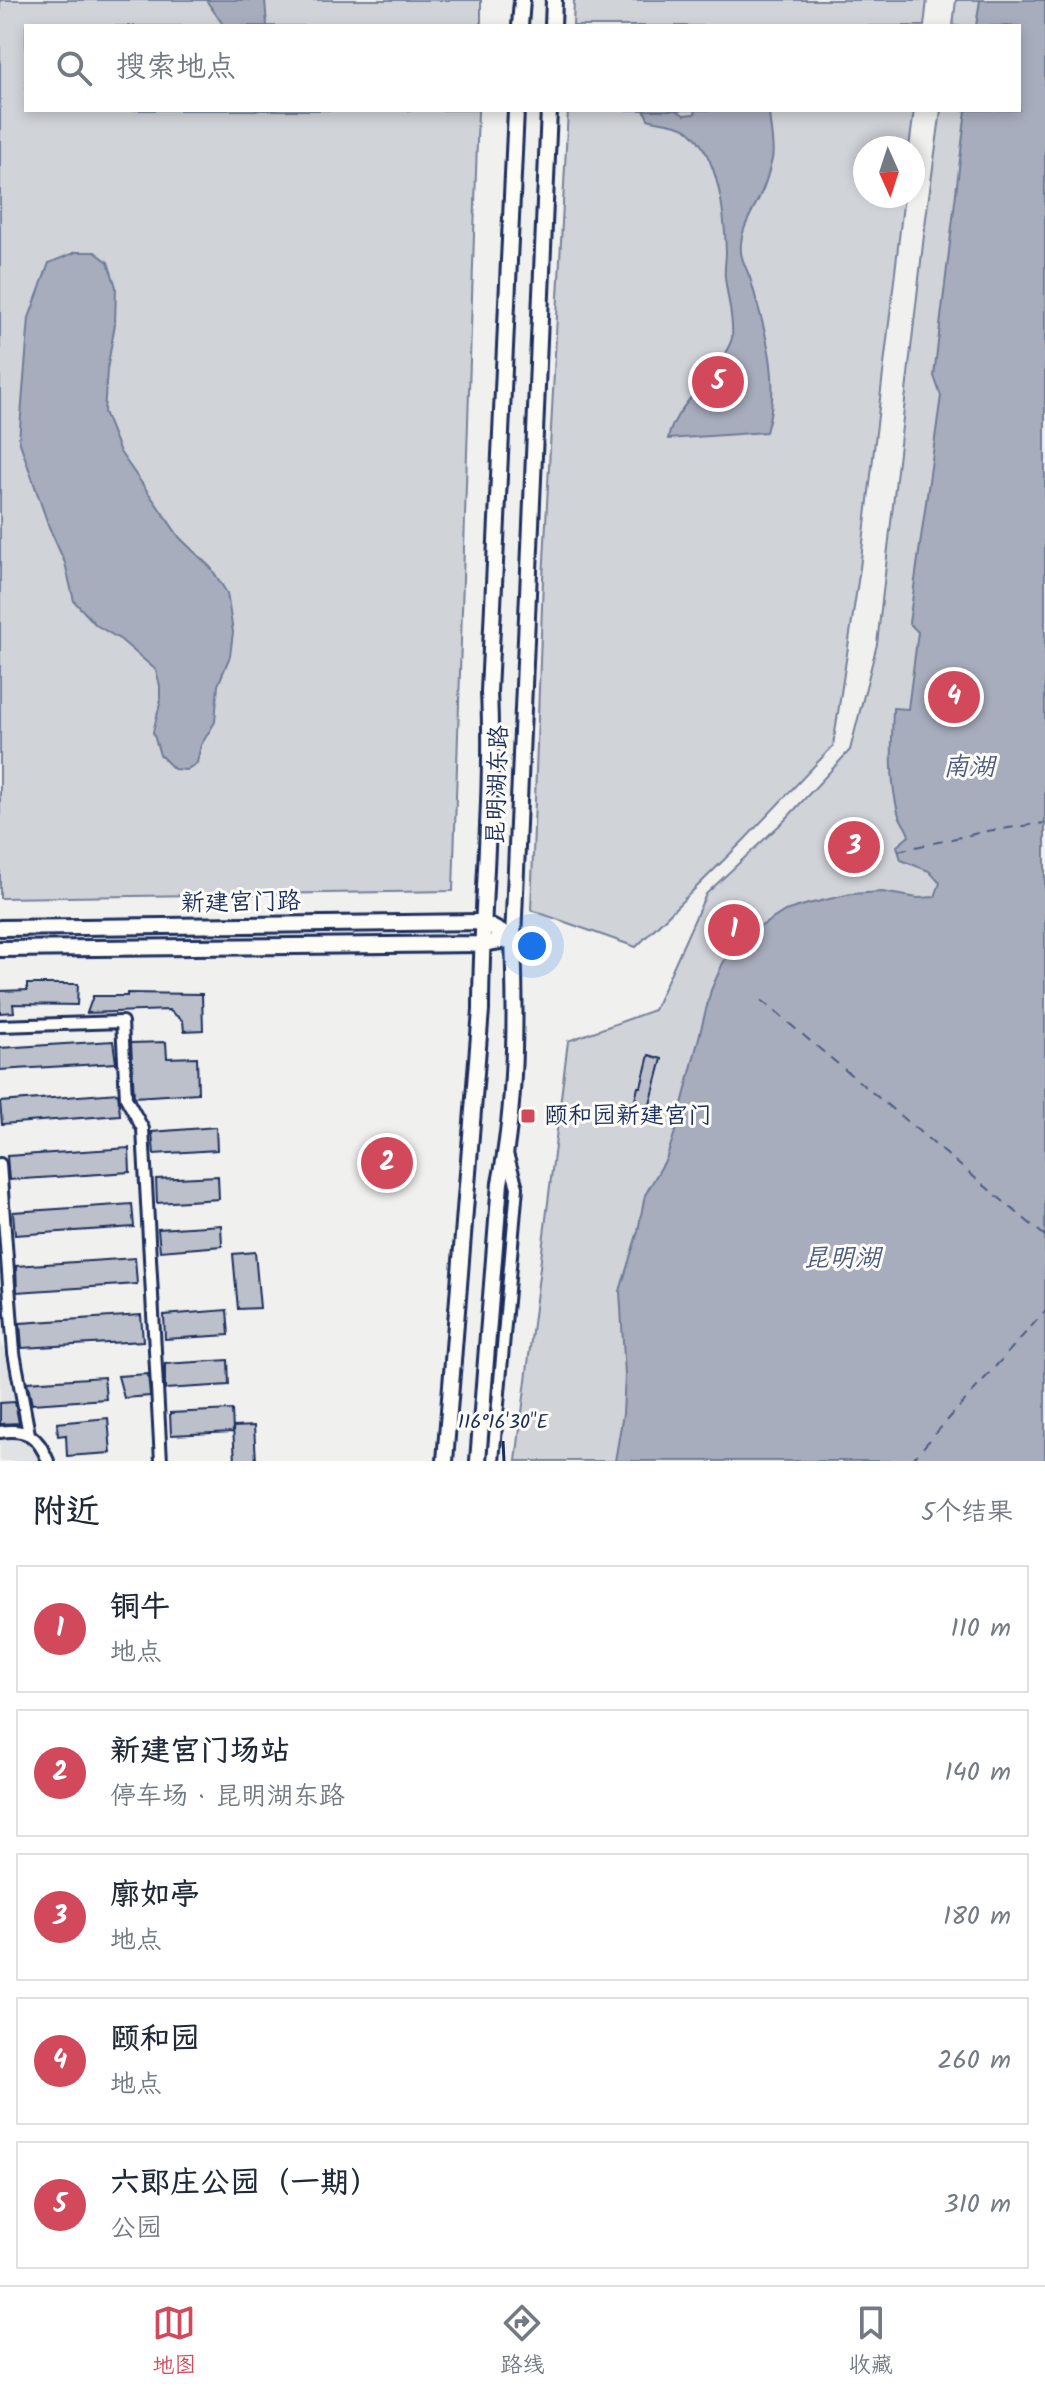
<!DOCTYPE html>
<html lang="zh">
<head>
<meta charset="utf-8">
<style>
  body { margin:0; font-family:Kalam,"LXGW WenKai TC",sans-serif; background:#f2f2f3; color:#1f2937 }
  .compass { position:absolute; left:853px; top:136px; width:72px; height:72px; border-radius:50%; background:#fff; box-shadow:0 4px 12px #0003; rotate:177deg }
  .you { position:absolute; left:532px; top:946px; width:28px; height:28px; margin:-20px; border:6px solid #fff; border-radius:50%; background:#1a73e8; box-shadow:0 0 0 12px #1a73e833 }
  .badge { display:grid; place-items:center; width:52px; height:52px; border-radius:50%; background:#d1495b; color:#fff; font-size:26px; font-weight:700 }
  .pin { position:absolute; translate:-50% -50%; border:4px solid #fff; box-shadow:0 2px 8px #0006 }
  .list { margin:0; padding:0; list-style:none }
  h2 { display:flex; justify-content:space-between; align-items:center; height:104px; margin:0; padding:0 32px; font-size:34px }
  h2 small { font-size:26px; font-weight:400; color:#747a83 }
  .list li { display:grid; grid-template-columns:52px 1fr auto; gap:24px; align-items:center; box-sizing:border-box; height:128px; margin:0 16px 16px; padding:0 16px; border:2px solid #e0e1e3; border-radius:0px }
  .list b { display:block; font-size:30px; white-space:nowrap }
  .list p { margin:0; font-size:26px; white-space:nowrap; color:#747a83 }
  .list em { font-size:26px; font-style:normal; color:#747a83 }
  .icon { flex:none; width:44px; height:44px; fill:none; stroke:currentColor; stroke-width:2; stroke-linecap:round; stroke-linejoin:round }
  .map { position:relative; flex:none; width:1045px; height:1461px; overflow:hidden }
  .search { position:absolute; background:#fff; box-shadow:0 4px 12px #0003; left:24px; right:24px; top:24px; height:88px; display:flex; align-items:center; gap:20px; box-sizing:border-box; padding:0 28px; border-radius:0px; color:#747a83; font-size:30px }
  .sheet { height:824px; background:#fff }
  nav { display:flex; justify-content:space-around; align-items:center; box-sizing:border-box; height:112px; border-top:2px solid #e0e1e3; background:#fff; font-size:22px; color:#747a83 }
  nav a { display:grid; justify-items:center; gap:4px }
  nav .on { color:#d1495b }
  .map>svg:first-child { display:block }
  .built { fill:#e0e2e3 }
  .green { fill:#d0d3d8; stroke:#76819b; stroke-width:2 }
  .water { fill:#a7adbd; stroke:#6f7b97; stroke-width:2 }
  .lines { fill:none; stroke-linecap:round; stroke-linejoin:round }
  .ferry { stroke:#4c5b7f; stroke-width:2; stroke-dasharray:10 8; stroke-linecap:butt }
  .building { fill:#bbc0ca; stroke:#1b2f5e; stroke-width:2 }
  .minor-casing { stroke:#1b2f5e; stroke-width:16 }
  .tertiary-casing { stroke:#1b2f5e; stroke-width:20 }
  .secondary-casing { stroke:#1b2f5e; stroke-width:20 }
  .minor { stroke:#fdfcf7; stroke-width:10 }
  .tertiary { stroke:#fdfcf7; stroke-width:14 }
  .secondary { stroke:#fdfcf7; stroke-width:14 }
  .ticks { fill:none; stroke:#1b2f5e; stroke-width:3 }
  .poi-dot { fill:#d1495b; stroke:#fdfcf7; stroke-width:3 }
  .labels { text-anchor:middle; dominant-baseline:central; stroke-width:6; stroke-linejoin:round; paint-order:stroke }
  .street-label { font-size:24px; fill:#1b2f5e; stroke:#fdfcf7 }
  .poi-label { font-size:24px; fill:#1b2f5e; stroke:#fdfcf7; text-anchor:start }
  .water-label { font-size:26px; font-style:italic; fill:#4c5b7f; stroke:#fdfcf7 }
  .ticks-label { font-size:20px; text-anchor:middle; fill:#1b2f5e; stroke:#fdfcf7; stroke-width:6; stroke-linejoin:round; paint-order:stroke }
</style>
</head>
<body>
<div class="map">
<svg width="1045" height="1461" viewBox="0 0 1045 1461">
  <rect width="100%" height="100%" fill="#f0f0ee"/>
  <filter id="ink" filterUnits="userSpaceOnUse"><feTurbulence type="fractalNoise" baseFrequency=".0125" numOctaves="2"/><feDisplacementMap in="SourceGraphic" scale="16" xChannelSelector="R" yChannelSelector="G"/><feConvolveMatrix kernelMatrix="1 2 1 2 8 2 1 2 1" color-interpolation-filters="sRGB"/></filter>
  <g filter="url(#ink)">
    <!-- built -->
    <path class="built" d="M0,1340L35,1435L39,1461H0Z"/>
    <!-- green -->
    <path class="green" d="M0,0H481V26H26V110H478L453,891L0,898Z
      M574,0H927L924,26H573Z
      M956,0H1045V1461H516L568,1041L654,1010L706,894L785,820L850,750L877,644L926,218L941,110H1019V26H953Z
      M568,110H914L909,148H865V196H904L860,568L833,746L744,840L636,947L531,910L543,579Z"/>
    <!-- water -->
    <path class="water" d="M206,0H265L267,26H224Z
      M980,0H1045V1461H615L623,1414L625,1375L620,1291L638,1231L645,1195L666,1159L675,1132L711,990L723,963L736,942L785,911L808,904L851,894L882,892L918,898L935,897L940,883L929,871L901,860L897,846L909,836C907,827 900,821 898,812C889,778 892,743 893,708L908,709L918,632L909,623L941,396L934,376L966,110H1019V26H976Z
      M644,110H676L684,115L694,114L697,110H769C769,124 775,147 772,159C769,172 765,187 758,200C750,216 739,233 741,252C742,262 748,271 751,281C765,331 782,380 766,432L668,439C673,411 706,382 724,361C724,351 730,347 732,338C734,318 727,297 725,277C724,269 726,261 726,252C725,216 719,156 689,131C680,123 661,123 648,119Z
      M76,252H95L108,262L116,287L115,324L107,370L104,412L120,452L180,538L211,568L227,593L233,632L230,656L218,685L215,722L201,745L197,763L186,770L174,769L160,755L153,732L160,704V686L156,670L121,640L96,625L74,601L65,563L49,527L19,440L29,318L49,263Z"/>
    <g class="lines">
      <!-- ferry -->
      <path class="ferry" d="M898,851L987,831L1045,823
        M761,1000L1045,1236
        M911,1461L1045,1311"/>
    </g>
    <!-- building -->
    <path class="building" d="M838 847a16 16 0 1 1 32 0a16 16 0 1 1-32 0Z
      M27,984H78L77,1005L13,1004L14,1012L0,1013V991L27,990Z
      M127,993L202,994L203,1030L184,1031L183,1021L169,1010L87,1013L93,996H127Z
      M113,1041L116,1063L0,1070V1048Z
      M166,1042L167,1058L197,1057L198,1093L134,1097L131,1043Z
      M649,1055L662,1059L648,1112L633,1109L638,1087H641Z
      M118,1093L120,1115L2,1124L0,1102Z
      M216,1127L217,1150L154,1154L152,1132Z
      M129,1148L130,1172L9,1180L7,1156Z
      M218,1176L219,1199L157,1203L156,1179Z
      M132,1204L134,1227L15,1235L13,1212Z
      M221,1225L222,1246L160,1251L158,1229Z
      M255,1252L260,1308L238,1309L233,1254Z
      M135,1258L137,1284L17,1292L16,1266Z
      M227,1310L229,1335L165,1339L164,1315Z
      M141,1315L143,1341L22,1348L20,1323Z
      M228,1360L229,1385L165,1389V1364Z
      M148,1374L150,1396L124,1398L118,1376Z
      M104,1377L106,1399L32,1404L27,1382Z
      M15,1402L19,1423L0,1424V1403Z
      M232,1410L233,1432L171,1435L170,1413Z
      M108,1418L111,1453L67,1456L66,1435L58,1436L57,1423Z
      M254,1426L256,1461H235L233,1427Z"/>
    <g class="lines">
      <defs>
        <path id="minor" d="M0,1026L122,1022L126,1098L143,1129L161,1461
          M0,1164L14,1353L29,1434
          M0,1432C27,1428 38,1436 48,1461
          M493,1461L517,1187L507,1154"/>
        <path id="tertiary" d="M0,928L482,922L513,939
          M0,949L481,944L513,939"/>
        <path id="secondary" d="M520,26L522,0
          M553,26L554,0
          M445,1461L481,1010C481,904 494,798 489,692L516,110
          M478,1461L500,1183C516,1104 516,1019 513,939L549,110"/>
      </defs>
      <!-- minor casing -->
      <use href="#minor" class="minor-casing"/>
      <!-- tertiary casing -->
      <use href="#tertiary" class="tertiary-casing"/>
      <!-- secondary casing -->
      <use href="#secondary" class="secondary-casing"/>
      <!-- minor -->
      <use href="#minor" class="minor"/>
      <!-- tertiary -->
      <use href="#tertiary" class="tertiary"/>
      <!-- secondary -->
      <use href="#secondary" class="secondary"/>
    </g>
  </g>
  <!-- ticks -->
  <path class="ticks" d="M503,1441L504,1461"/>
  <!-- markers -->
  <rect class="poi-dot" x="520" y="1108" width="16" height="16" rx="4"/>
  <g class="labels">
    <!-- street labels -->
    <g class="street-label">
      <text transform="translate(498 785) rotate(-88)">昆明湖东路</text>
      <text transform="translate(241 903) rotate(-1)">新建宫门路</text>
    </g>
    <!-- poi labels -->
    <g class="poi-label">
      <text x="544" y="1116">颐和园新建宫门</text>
    </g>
    <!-- water labels -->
    <g class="water-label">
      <text x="969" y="768">南湖</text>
      <text x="842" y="1259">昆明湖</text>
    </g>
  </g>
  <g class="ticks-label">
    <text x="503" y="1428">116°16'30"E</text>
  </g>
</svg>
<svg class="compass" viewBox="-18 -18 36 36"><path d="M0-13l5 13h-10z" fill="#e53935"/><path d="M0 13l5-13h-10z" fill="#747a83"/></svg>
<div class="you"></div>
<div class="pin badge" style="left:734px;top:930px">1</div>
<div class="pin badge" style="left:387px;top:1163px">2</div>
<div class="pin badge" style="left:854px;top:847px">3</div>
<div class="pin badge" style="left:954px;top:697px">4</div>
<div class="pin badge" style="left:718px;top:382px">5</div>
<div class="search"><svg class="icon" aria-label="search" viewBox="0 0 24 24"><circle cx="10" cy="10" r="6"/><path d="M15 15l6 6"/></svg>搜索地点</div>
</div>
<section class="sheet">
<h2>附近<small>5个结果</small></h2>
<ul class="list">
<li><span class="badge">1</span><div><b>铜牛</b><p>地点</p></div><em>110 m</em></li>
<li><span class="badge">2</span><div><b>新建宫门场站</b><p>停车场 · 昆明湖东路</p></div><em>140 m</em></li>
<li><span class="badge">3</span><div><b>廓如亭</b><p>地点</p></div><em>180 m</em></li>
<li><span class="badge">4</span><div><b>颐和园</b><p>地点</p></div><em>260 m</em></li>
<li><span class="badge">5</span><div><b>六郎庄公园（一期）</b><p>公园</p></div><em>310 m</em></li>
</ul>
</section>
<nav>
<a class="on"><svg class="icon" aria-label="map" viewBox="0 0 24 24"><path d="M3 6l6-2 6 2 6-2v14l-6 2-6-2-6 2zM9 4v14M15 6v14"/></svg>地图</a>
<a><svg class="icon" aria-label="directions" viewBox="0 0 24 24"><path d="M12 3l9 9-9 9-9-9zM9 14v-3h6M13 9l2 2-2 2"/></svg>路线</a>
<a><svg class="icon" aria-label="saved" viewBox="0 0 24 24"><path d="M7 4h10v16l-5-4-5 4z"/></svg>收藏</a>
</nav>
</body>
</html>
